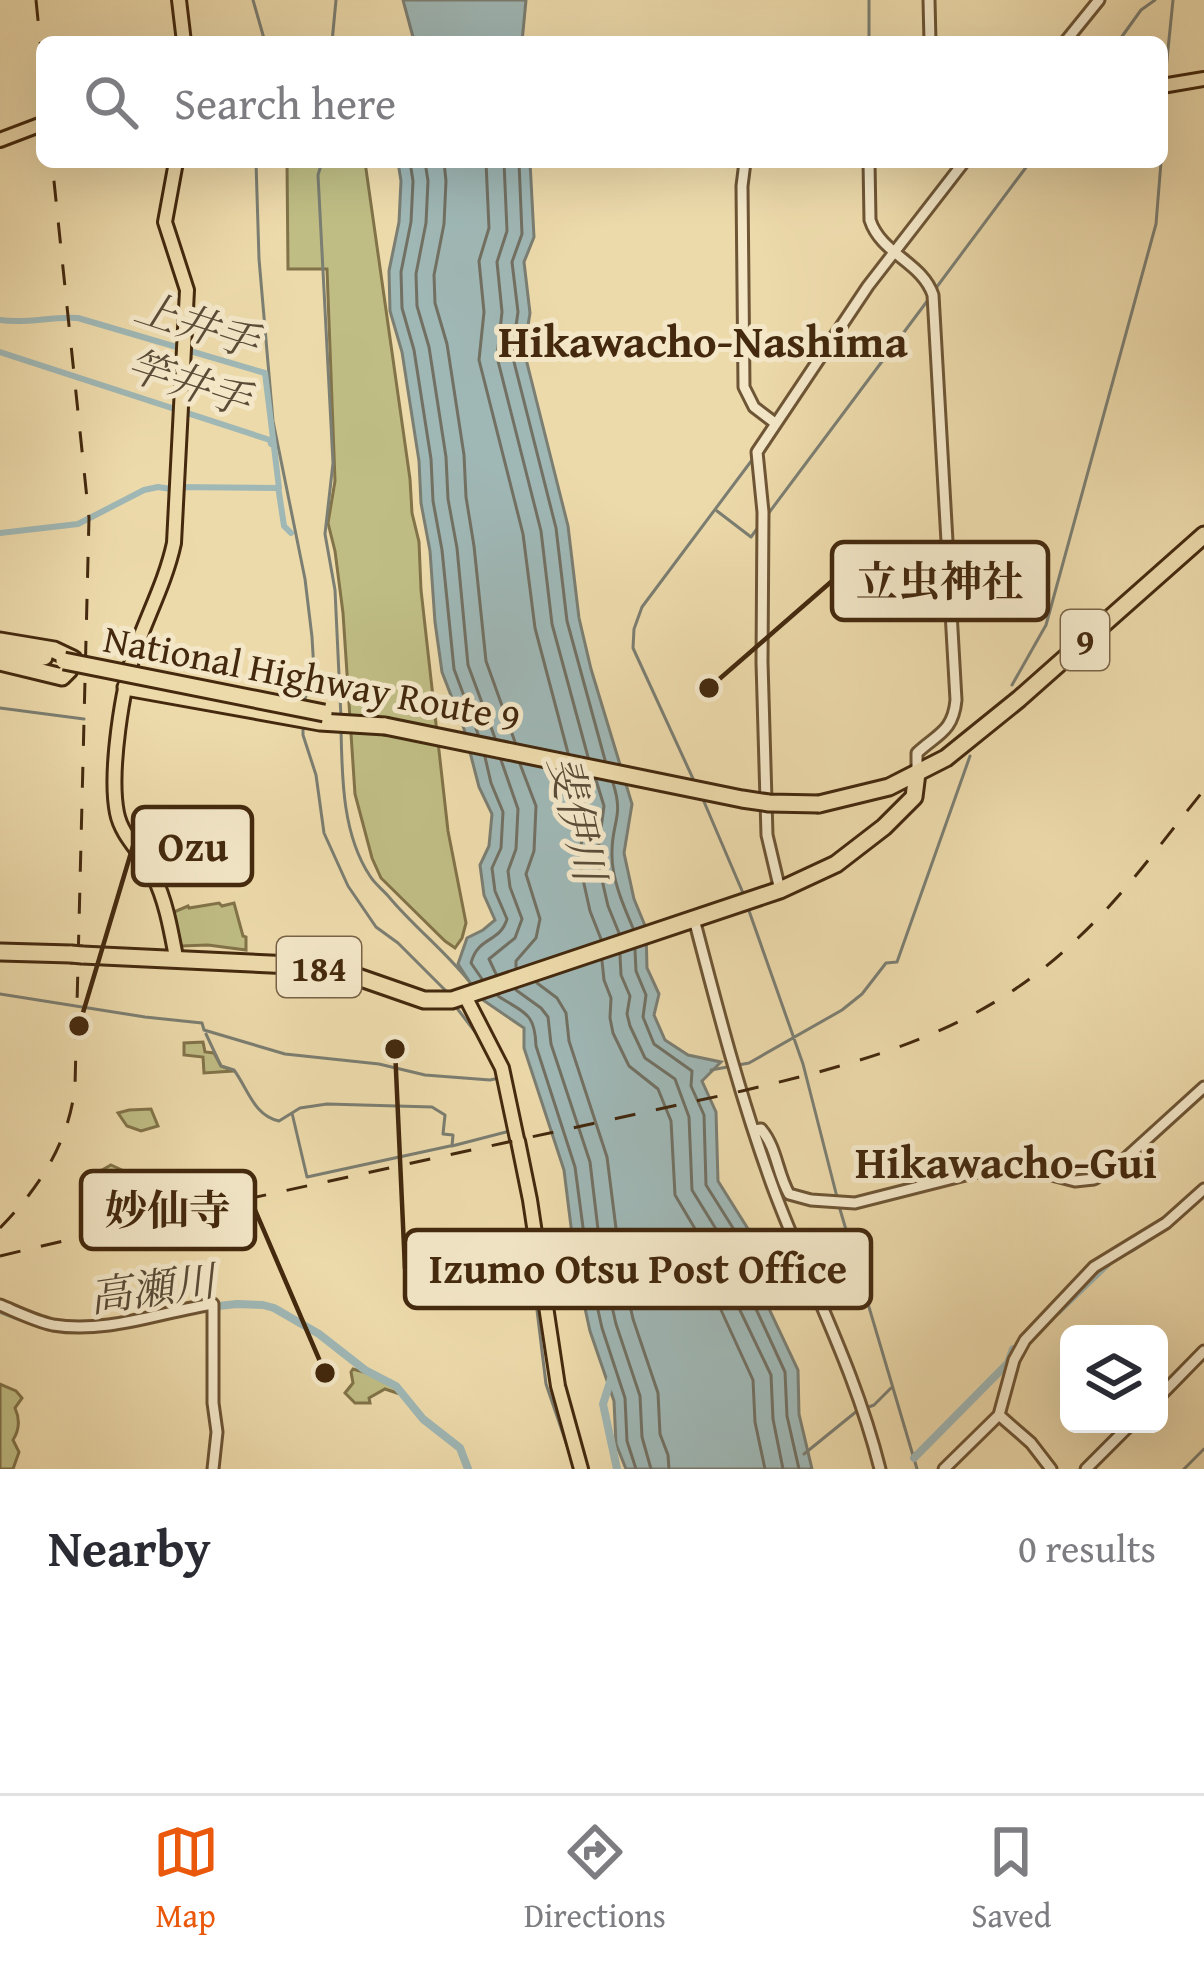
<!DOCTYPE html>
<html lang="en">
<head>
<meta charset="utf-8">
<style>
  body { margin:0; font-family:"Gentium Book Plus","Noto Serif JP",serif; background:#f2f2f3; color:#2b2b33 }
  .controls { position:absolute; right:36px; bottom:36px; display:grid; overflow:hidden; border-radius:18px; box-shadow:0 12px 48px #0002 }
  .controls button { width:108px; height:108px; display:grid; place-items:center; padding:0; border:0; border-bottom:3px solid #e1e1e2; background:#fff; color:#2b2b33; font:60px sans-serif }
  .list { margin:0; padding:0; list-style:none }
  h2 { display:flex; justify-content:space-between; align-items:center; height:156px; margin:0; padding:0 48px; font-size:51px }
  h2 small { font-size:39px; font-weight:400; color:#7c7c81 }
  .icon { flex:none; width:66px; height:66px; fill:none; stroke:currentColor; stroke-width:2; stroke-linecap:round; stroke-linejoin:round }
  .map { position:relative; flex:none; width:1204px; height:1469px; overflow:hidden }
  .search { position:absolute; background:#fff; box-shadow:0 12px 48px #0002; left:36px; right:36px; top:36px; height:132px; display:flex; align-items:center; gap:30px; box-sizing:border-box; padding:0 42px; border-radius:18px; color:#7c7c81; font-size:45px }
  .sheet { height:324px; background:#fff }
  nav { display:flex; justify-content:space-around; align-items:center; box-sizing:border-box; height:168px; border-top:3px solid #e1e1e2; background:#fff; font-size:33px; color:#7c7c81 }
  nav a { display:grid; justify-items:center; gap:6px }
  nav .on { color:#ea580c }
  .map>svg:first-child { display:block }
  .green { fill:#bfbd84; stroke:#827349; stroke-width:3 }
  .water { fill:#9fb7b5; stroke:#7b7e72; stroke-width:3 }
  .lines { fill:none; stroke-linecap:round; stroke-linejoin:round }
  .shore { stroke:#727062; stroke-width:3 }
  .stream { stroke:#7b7e72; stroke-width:3 }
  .canal { stroke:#9fb7b5; stroke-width:6 }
  .river { stroke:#9fb7b5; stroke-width:8 }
  .minor-casing { stroke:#6e5535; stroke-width:15 }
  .major-casing { stroke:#44290e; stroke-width:18 }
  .highway-casing { stroke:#44290e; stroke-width:21 }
  .minor { stroke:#f3e7c8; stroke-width:9 }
  .major { stroke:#eddaab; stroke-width:12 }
  .highway { stroke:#eddaab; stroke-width:15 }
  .rail { stroke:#44290e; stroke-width:3; stroke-dasharray:21 21; stroke-linecap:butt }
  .highway-bridge-casing { stroke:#44290e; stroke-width:21; stroke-linecap:butt }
  .highway-bridge { stroke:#eddaab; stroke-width:15 }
  .labels { text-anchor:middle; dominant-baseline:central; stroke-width:10; stroke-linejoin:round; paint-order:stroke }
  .shield { fill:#f3e7c8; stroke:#786246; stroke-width:3 }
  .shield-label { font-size:36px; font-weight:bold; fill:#44290e }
  .street-label { font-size:39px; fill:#44290e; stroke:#f3e7c8 }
  .water-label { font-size:42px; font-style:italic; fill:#5b4c38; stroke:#f3e7c8 }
  .quarter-label { font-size:45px; font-weight:bold; fill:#44290e; stroke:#f3e7c8 }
  .leader { fill:none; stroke:#44290e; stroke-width:4.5 }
  .callout-dot { fill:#44290e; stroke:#f3e7c8; stroke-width:4.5 }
  .callout { fill:#f3e7c8; stroke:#44290e; stroke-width:4.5 }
  .callout-label { font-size:42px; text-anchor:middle; font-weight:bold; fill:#44290e }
</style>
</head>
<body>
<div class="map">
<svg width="1204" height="1469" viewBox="0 0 1204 1469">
  <rect width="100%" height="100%" fill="#eddaab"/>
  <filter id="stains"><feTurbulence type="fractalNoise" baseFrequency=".00167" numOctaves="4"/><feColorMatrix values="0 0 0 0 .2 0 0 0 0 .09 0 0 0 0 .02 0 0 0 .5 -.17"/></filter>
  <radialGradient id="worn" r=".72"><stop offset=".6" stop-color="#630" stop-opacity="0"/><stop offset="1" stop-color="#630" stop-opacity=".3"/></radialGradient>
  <!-- green -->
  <path class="green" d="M287,162H365L410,479L412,513L419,542L421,590L448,831L466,923L462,938L455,948L445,941L381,878L372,858L355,794L343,613L335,551L328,523L335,481L327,269H288Z
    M219,903L222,906L234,903L243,936L246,937V950L208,945L181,946L174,912L188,906L189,908Z
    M203,1042L205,1052L214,1053L221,1066L234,1071L204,1073L203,1057L184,1055V1043Z
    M151,1109L158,1126L141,1131L127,1126L118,1113L129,1110Z
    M111,1165L124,1171L126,1182L145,1188L144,1194L148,1198L138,1200L109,1191L111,1185L108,1178H103L102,1170Z
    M353,1369L381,1377L398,1390L397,1393L385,1389L369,1398L370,1403H355L345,1393L353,1383L351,1372Z
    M0,1384L16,1391L22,1398L15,1408C20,1419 20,1429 13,1440L19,1452L13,1469H0Z"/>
  <!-- water -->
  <path class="water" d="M403,0H526L522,42H411L413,37Z
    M398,162H530L534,237L524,262L530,313L524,351L568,526L579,618L591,669L632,804L624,853L634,899L646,928L647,968L659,994L654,1015L665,1040L688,1055L721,1062L702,1081L716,1112L718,1181L750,1232L762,1294L798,1370L799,1414L812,1469H626L616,1444L614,1401L590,1331L576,1267L564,1170L524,1048V1028L480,998L458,964L467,938L483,930L495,920L484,895L480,865L489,846L492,814L479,787L464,729L442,672L435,622L430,551L421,503L419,461L402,352L390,311L389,271L399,222L401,181Z"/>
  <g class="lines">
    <!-- shore -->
    <path class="shore" d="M410,162L413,181L411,222L401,272L402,308L414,350L431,459L433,501L442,550L454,669L478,734
      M425,162L428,181L426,223L416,274L417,306L429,347L446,457L448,499L457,548L468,665L495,738
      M444,162L446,181L444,224L434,275L435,303L447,344L464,455L466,497L474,546L486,661L515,742
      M486,162L489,228L479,261L484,312L479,360L523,534L535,628L568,753
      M504,162L507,231L497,262L502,312L497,357L541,531L552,624L588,757
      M519,162L522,234L512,262L518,312L512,354L556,528L567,621L605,760
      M575,776L586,808L579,861L590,911L601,939
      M596,780L604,806L597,858L608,906L619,933
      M613,783C624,817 612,821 612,852C611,877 623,905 633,928
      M635,950L636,971L646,995L643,1017L654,1044L692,1071L691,1086L704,1115L706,1185L738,1236L751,1298L785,1372L787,1416L799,1469
      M620,955L621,975L630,996L627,1014L630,1026L645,1058L675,1079L689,1117L692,1190L724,1242L737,1304L771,1375L773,1419L783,1469
      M602,961L604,980L611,998L610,1018L613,1033L629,1066L658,1089L671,1121L675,1195L707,1249L721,1310L753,1380L755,1422L765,1469
      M516,967V961L536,938L540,919L526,874L534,851L536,806L520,764
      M496,974L489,959L515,938L522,919L510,887L508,871L516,849L518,809L501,760
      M482,979L471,963C478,936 500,943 507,919L495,891L492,868L501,848L503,812L491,783L485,757
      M537,983L557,998L566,1013L569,1041L607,1157L620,1260L633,1319L658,1393L660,1434L668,1455L669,1469
      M516,990L541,1008L548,1017L551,1044L590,1162L602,1263L616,1324L640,1396L642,1437L651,1469
      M498,996C524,1013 535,1012 536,1046L575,1167L588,1265L602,1328L625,1398L627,1441L636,1469"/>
    <!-- stream -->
    <path class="stream" d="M253,0L265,42
      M869,0V42
      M332,42L336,0
      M1118,42L1141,10L1155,0
      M1165,79L1173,0
      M1162,136L1164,90
      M256,162L259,259L273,421L305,579L312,637L314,671L304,702
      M322,162L318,175L333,463L325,534L335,590L341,718
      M933,292L1030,162
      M717,511L751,537L759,526
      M765,518L928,300
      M1012,685L1046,625L1156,224L1161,162
      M0,708L84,719
      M303,723V735L316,775L324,833L348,886L376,927L398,943L446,991
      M341,728C342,776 342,834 370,876C375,884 383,890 389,897C414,927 444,950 468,980
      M695,783L633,648L634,629L642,607L755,456
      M702,797L743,893
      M748,908L803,1064L837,1197
      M0,994L145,1017L202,1023L204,1030L285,1054L379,1064L425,1075L490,1080L499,1078
      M456,1007L479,1037
      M206,1034L221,1066L234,1070C248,1089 254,1116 279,1121L300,1108L327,1104L432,1107L445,1115L443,1134L453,1135L452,1146L510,1131
      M711,1070L749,1063L842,1010L862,994L886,963L897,962L970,756
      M292,1113L307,1177L450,1146
      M523,1195L546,1384L575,1469
      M839,1206L917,1469
      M866,1408L874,1405L891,1388
      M804,1454L857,1411
      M1184,1469L1204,1449"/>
    <!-- canal -->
    <path class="canal" d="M0,320C27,324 52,316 78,318L265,373L279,488L173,487L171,489L158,487L144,490L78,524L0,533
      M0,352L270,440L271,444
      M278,486L284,526L291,533"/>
    <!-- river -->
    <path class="river" d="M1131,1249L1168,1225
      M209,1307L237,1304L263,1305L274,1308L319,1334L365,1370L396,1386L423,1419L460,1448L468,1469
      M0,1310L19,1317
      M1058,1311L1112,1259
      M611,1379L603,1404L617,1469
      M914,1458L1008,1363L1013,1349L1021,1354"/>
    <defs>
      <path id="minor" d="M929,0L930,42
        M1065,42L1099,0
        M745,162L742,186L744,387L754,407L775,423
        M869,162L870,220C881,254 922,262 933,295L956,700C953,732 937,734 917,753V773
        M780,890L767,835L762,662L763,512L757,452L868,286L964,162
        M694,919C718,1011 742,1104 775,1193C811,1288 855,1369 880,1469
        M755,1130L761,1129C777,1148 777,1173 789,1194L811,1200L855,1203L1009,1164L1075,1181L1094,1179L1116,1167L1204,1087
        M0,1305C17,1312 35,1321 53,1325C106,1334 161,1312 213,1304V1403L217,1432L213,1469
        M1159,1397L1204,1351
        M999,1415L1031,1443L1051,1469
        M944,1469L999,1415L1014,1360L1025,1340L1094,1267L1166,1223L1204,1189
        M1086,1469L1131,1424"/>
      <path id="major" d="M179,0L184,42
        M1162,86L1204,79
        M0,140L42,124
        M176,162L165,222L187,290L174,543C166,580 149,612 136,648C122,687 109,773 117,813C122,838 144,854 154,877C166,901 171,931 176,957
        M465,996L502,1068L517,1139
        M518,1141L530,1200L558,1386L581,1469"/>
      <path id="highway" d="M0,641L54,650L73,659L69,670L62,677L0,662
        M0,653L44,657
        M126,687L320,722L385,726
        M819,804L889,787L946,758L1019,699L1204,535
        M0,952L71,954
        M82,955L314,966L355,976L424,1000H452L780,890L836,864L884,827L914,797L917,773"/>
    </defs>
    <!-- minor casing -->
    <use href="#minor" class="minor-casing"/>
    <!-- major casing -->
    <use href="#major" class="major-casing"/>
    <!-- highway casing -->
    <use href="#highway" class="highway-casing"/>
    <!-- minor -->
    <use href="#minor" class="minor"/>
    <!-- major -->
    <use href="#major" class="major"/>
    <!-- highway -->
    <use href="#highway" class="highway"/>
    <!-- rail -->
    <path class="rail" d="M36,0L42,60
      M0,1228C39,1188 69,1143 75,1086L89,518L52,162
      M0,1256L160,1218L742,1091C869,1061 983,1031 1079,937C1126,893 1163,840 1204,790"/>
    <defs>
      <path id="highway-bridge" d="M64,661L324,713
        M385,726L742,799L769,803L819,804
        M71,954L82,955"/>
    </defs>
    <!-- highway-bridge casing -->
    <use href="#highway-bridge" class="highway-bridge-casing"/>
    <!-- highway-bridge -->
    <use href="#highway-bridge" class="highway-bridge"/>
  </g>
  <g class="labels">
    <!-- shield labels -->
    <g class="shield">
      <rect x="1061" y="610" width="48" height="60" rx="9"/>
      <rect x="277" y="937" width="84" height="60" rx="9"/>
    </g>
    <g class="shield-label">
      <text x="1085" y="640">9</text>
      <text x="319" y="967">184</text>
    </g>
    <!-- street labels -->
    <g class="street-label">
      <text transform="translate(312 677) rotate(11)">National Highway Route 9</text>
    </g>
    <!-- water labels -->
    <g class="water-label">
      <text transform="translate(197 324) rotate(18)">上井手</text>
      <text transform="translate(189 382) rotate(18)">竿井手</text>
      <text transform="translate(578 818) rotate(77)">斐伊川</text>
      <text transform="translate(152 1288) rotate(-8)">高瀬川</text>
    </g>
    <!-- quarter labels -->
    <g class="quarter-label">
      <text x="703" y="340">Hikawacho-Nashima</text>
      <text x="1006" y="1161">Hikawacho-Gui</text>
    </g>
  </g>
  <!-- callouts -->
  <path class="leader" d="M709 688L832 581M79 1026L133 846M325 1373L255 1210M395 1049L405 1269"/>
  <g class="callout-dot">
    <circle cx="709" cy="688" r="12"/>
    <circle cx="79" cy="1026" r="12"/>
    <circle cx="325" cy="1373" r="12"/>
    <circle cx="395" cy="1049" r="12"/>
  </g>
  <g class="callout">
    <rect x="832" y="542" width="216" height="78" rx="12"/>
    <rect x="133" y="807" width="119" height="78" rx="12"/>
    <rect x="81" y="1171" width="174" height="78" rx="12"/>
    <rect x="405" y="1230" width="466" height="78" rx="12"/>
  </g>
  <g class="callout-label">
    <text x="940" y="596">立虫神社</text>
    <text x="193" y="861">Ozu</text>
    <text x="168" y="1225">妙仙寺</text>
    <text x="638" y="1283">Izumo Otsu Post Office</text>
  </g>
  <rect width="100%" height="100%" filter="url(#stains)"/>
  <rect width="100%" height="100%" fill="url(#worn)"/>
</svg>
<div class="controls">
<button><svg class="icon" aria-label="layers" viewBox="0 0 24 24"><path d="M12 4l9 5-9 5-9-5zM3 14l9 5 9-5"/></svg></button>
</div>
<div class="search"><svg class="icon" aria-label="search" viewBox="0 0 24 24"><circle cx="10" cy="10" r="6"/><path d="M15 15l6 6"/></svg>Search here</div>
</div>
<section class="sheet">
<h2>Nearby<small>0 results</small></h2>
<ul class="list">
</ul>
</section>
<nav>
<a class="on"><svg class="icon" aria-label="map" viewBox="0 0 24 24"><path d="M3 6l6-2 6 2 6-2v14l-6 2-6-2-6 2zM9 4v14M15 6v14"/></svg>Map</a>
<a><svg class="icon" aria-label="directions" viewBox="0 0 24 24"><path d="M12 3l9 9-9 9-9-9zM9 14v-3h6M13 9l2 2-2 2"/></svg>Directions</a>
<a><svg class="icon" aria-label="saved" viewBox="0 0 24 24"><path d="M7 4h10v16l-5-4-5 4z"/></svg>Saved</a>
</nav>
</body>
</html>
